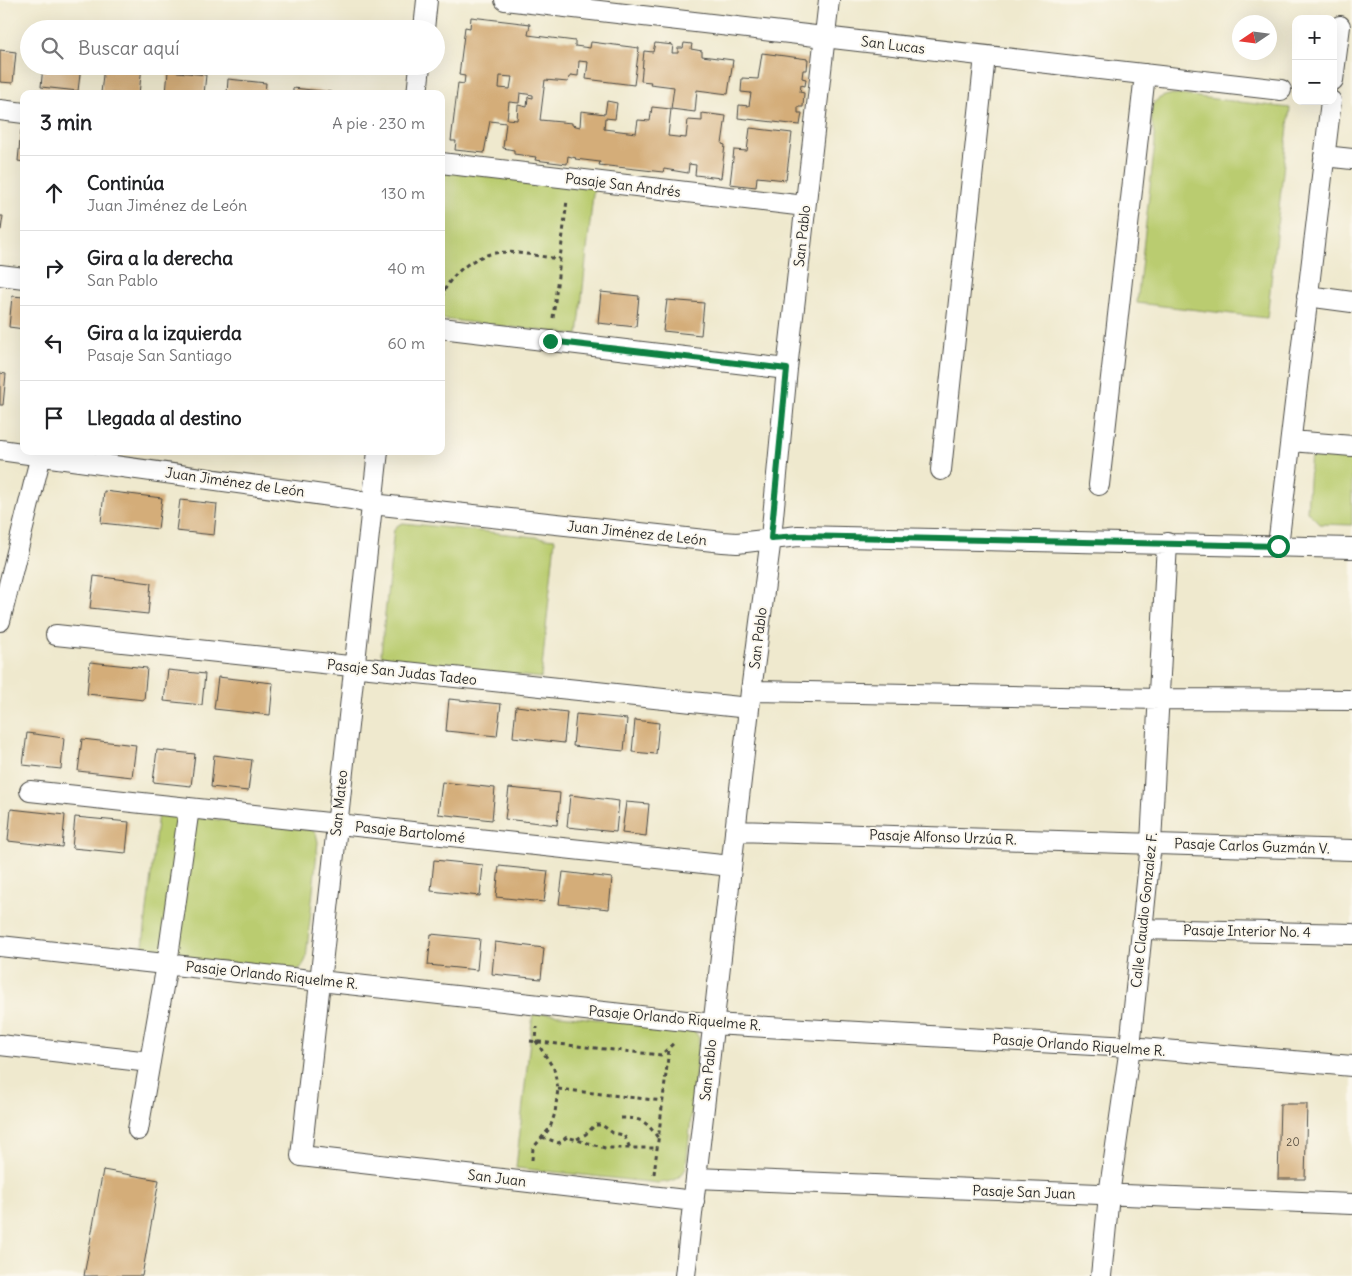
<!DOCTYPE html>
<html lang="es">
<head>
<meta charset="utf-8">
<style>
  body { margin:0; font-family:Delius,sans-serif; background:#f6f6f6; color:#202124 }
  .controls { position:absolute; right:15px; top:15px; display:grid; overflow:hidden; border-radius:10px; box-shadow:0 5px 20px #0002 }
  .controls button { width:45px; height:45px; display:grid; place-items:center; padding:0; border:0; border-bottom:1px solid #e0e0e0; background:#fff; color:#202124; font:25px sans-serif }
  .compass { position:absolute; left:1232px; top:15px; width:45px; height:45px; border-radius:50%; background:#fff; box-shadow:0 5px 20px #0002; rotate:257deg }
  .stop { position:absolute; width:15px; height:15px; margin:-11px; border:4px solid #0b8043; border-radius:50%; background:#fff }
  .stop.end { background:#0b8043; border-color:#fff; box-shadow:0 1px 5px #0008 }
  .list { margin:0; padding:0; list-style:none }
  h2 { display:flex; justify-content:space-between; align-items:center; height:65px; margin:0; padding:0 20px; font-size:21px }
  h2 small { font-size:16px; font-weight:400; color:#757577 }
  .list li { display:grid; grid-template-columns:32px 1fr auto; gap:15px; align-items:center; box-sizing:border-box; height:75px; padding:0 20px; border-top:1px solid #e0e0e0 }
  .list b { display:block; font-size:19px; white-space:nowrap }
  .list p { margin:0; font-size:16px; white-space:nowrap; color:#757577 }
  .list em { font-size:16px; font-style:normal; color:#757577 }
  .icon { flex:none; width:28px; height:28px; fill:none; stroke:currentColor; stroke-width:2; stroke-linecap:round; stroke-linejoin:round }
  .map { position:relative; flex:none; width:1352px; height:1276px; overflow:hidden }
  .search { position:absolute; background:#fff; box-shadow:0 5px 20px #0002; left:20px; top:20px; width:425px; height:55px; display:flex; align-items:center; gap:12px; box-sizing:border-box; padding:0 18px; border-radius:28px; color:#757577; font-size:19px }
  .panel { position:absolute; background:#fff; box-shadow:0 5px 20px #0002; left:20px; top:90px; width:425px; height:365px; border-radius:10px }
  .map>svg:first-child { display:block }
  .green { fill:#bacc6f; stroke:#727c4d }
  .building { fill:#d4ad79; fill-rule:evenodd }
  .lines { fill:none; stroke-linecap:round; stroke-linejoin:round }
  .minor-casing { stroke:#484843; stroke-width:22 }
  .path { stroke:#484843; stroke-width:3; stroke-dasharray:4 4; stroke-linecap:butt }
  .minor { stroke:#fff; stroke-width:20 }
  .route { stroke:#0b8043; stroke-width:6 }
  .labels { text-anchor:middle; dominant-baseline:central; stroke-width:4; stroke-linejoin:round; paint-order:stroke }
  .number-label { font-size:11px; fill:#554c3e }
  .street-label { font-size:14px; fill:#2b2b2b; stroke:#fbf7ec }
</style>
</head>
<body>
<div class="map">
<svg width="1352" height="1276" viewBox="0 0 1352 1276">
  <rect width="100%" height="100%" fill="#fbf7ec"/>
  <filter id="ink" filterUnits="userSpaceOnUse"><feTurbulence type="fractalNoise" baseFrequency=".02" numOctaves="2"/><feDisplacementMap in="SourceGraphic" scale="10" xChannelSelector="R" yChannelSelector="G"/><feConvolveMatrix kernelMatrix="1 2 1 2 8 2 1 2 1" color-interpolation-filters="sRGB"/></filter>
  <filter id="wash" filterUnits="userSpaceOnUse"><feTurbulence type="fractalNoise" baseFrequency=".0096" numOctaves="4" result="noise"/><feDisplacementMap in="SourceGraphic" scale="20" xChannelSelector="R" yChannelSelector="G"/><feGaussianBlur stdDeviation="1.12" result="paint"/><feColorMatrix in="noise" values="0 0 0 0 0 0 0 0 0 0 0 0 0 0 0 0 0 1.4 0 .05"/><feComposite in="paint" operator="in"/></filter>
  <g filter="url(#wash)">
    <rect width="100%" height="100%" fill="#efe9ce"/>
    <!-- green -->
    <path class="green" d="M1173,94L1290,108L1267,318L1137,303L1155,142C1153,118 1140,100 1173,94Z
      M441,168L594,185L578,335L441,319Z
      M1311,451L1352,454V525L1320,524L1307,511Z
      M403,523L555,539L541,678L384,660L381,653L394,529L398,525Z
      M158,813L312,830L316,833L318,842L306,959L302,967L297,970L142,954Z
      M533,1012L694,1030L699,1038L686,1168C680,1180 671,1182 658,1183L516,1168Z"/>
    <g id="blocks">
      <!-- building -->
      <path class="building" d="M471,17L530,24L528,35L575,41V46L590,48L591,42L639,48L634,85L586,79L588,62L579,61L578,76L571,75V77H569L568,82L545,80L540,120L572,123V125L580,127L581,111L605,114L607,101L617,103L615,119L605,118L604,129L636,133L638,120L650,121L652,107L671,109L668,136L686,138L688,120L702,121V113L726,116L722,144L725,145L721,178L695,175L696,165L689,164L688,173L664,169L663,172L599,165L600,162L575,159L576,158L568,156L567,164L535,160L536,157L514,154V150L503,148L506,123L490,121L484,153L455,150L456,141H451L458,83L464,84L465,76L459,75L465,27L470,28ZM500,76L512,77L510,89L499,88ZM520,93L533,95V98L528,97L527,107L518,105L517,120L507,119L509,102L519,103Z
        M655,43L673,45L672,53H678V48H683L684,43L692,44L691,49L702,51V56L733,60L728,94L697,90L695,112L671,109L674,87L650,84L651,82L641,81L644,51L653,52Z
        M0,50L16,52L13,83L0,82Z
        M762,53L808,59L807,70H803L802,78L806,79L805,86L801,85L800,92L804,93L803,107H798V113H802L800,125L738,118L739,105L749,106L751,93L741,92L742,78L758,79Z
        M43,66H81L78,91L41,87Z
        M104,66H142L139,94L101,93Z
        M168,71L206,75L204,94H166Z
        M228,79L266,83L265,94H227Z
        M293,88L331,92V94H293Z
        M750,128L792,133L786,180L757,177L756,187L730,184L734,150L747,151Z
        M21,130H24V162L18,161Z
        M0,216H3L1,230H0Z
        M601,292L639,296L636,327L598,323Z
        M12,296L24,297V329L9,327Z
        M667,300L704,303L701,335L663,331Z
        M0,373L6,374L3,405H0Z
        M104,491L162,498L158,529L101,523Z
        M180,500L217,504L214,535L176,531Z
        M94,576L151,583L148,614L90,608Z
        M90,662L147,668L144,700L87,694Z
        M168,670L205,674L202,705L164,701Z
        M218,677L273,683L270,715L214,709Z
        M449,699L501,704L497,736L446,731Z
        M516,706L567,712L564,743L513,737Z
        M576,714L627,719L624,751L573,746Z
        M635,720L659,723L656,754L632,752Z
        M27,733L64,738L61,769L23,765Z
        M82,739L136,745L132,777L78,771Z
        M157,750L195,754L191,786L153,782Z
        M214,755L252,760L248,791L211,787Z
        M442,782L495,788L492,820L438,814Z
        M509,788L560,793L557,825L505,819Z
        M570,795L619,801L616,832L567,827Z
        M626,802L649,804L646,836L622,833Z
        M11,809L65,815L62,847L8,841Z
        M75,817L129,822L126,853L72,848Z
        M434,860L483,865L480,896L431,891Z
        M499,866L548,871L544,902L496,897Z
        M563,872L612,878L609,909L559,904Z
        M431,934L480,939L477,970L428,965Z
        M495,942L544,948L541,979L492,974Z
        M1280,1104H1307L1305,1179H1278Z
        M103,1170L159,1180L142,1276H84Z"/>
    </g>
  </g>
  <g filter="url(#ink)">
    <use href="#blocks" fill-opacity="0" stroke="#484843" stroke-width="1"/>
    <g class="lines">
      <defs>
        <path id="minor" d="M505,0L1281,90
          M424,29L427,0
          M1333,80L1340,26
          M417,94L420,66
          M0,110L24,113
          M1324,156L1352,159
          M441,163L805,206
          M0,275L24,278
          M1307,296L1352,302
          M441,328L787,369
          M1291,441L1352,446
          M0,450L352,499L372,504L723,542L737,543L798,536L1352,548
          M378,451L301,1156L694,1201
          M941,470L985,56
          M1099,485L1145,74
          M1278,546L1331,101
          M0,621L41,455
          M56,635L749,708
          M751,691L1159,699L1352,700
          M30,791L731,866
          M735,831L1352,850
          M1142,929L1352,934
          M0,946L713,1024L1130,1047L1352,1066
          M0,1045L150,1062
          M138,1130L167,964L189,808
          M696,1178L1352,1204
          M685,1276L751,691L771,538L787,369L829,0
          M1101,1276L1109,1195L1130,1047L1151,843L1167,543"/>
      </defs>
      <!-- minor casing -->
      <use href="#minor" class="minor-casing"/>
      <!-- path -->
      <path class="path" d="M442,306C442,302 443,296 444,291C453,272 475,256 495,253C514,250 541,257 560,259
        M553,318L567,200
        M530,1041L661,1055L674,1043
        M558,1089L663,1101
        M621,1118C642,1118 646,1121 658,1138
        M542,1137L559,1143L567,1137L605,1148H657
        M577,1139L586,1134L595,1125H602L613,1133L624,1135L630,1148
        M532,1160L533,1148L550,1128L555,1113L558,1089L554,1069L536,1041L537,1027
        M654,1174L669,1049"/>
      <!-- minor -->
      <use href="#minor" class="minor"/>
    </g>
  </g>
  <g class="lines" filter="url(#ink)">
    <!-- route -->
    <path class="route" d="M550,341L787,369L771,538L798,536L1278,546"/>
  </g>
  <g class="labels">
    <!-- number labels -->
    <g class="number-label">
      <text x="1293" y="1142">20</text>
    </g>
    <!-- street labels -->
    <g class="street-label">
      <text transform="translate(893 45) rotate(7)">San Lucas</text>
      <text transform="translate(623 185) rotate(7)">Pasaje San Andrés</text>
      <text transform="translate(802 236) rotate(-84)">San Pablo</text>
      <text transform="translate(235 482) rotate(8)">Juan Jiménez de León</text>
      <text transform="translate(637 533) rotate(6)">Juan Jiménez de León</text>
      <text transform="translate(758 638) rotate(-83)">San Pablo</text>
      <text transform="translate(402 672) rotate(6)">Pasaje San Judas Tadeo</text>
      <text transform="translate(339 803) rotate(-84)">San Mateo</text>
      <text transform="translate(410 832) rotate(6)">Pasaje Bartolomé</text>
      <text transform="translate(943 837) rotate(2)">Pasaje Alfonso Urzúa R.</text>
      <text transform="translate(1252 846) rotate(2)">Pasaje Carlos Guzmán V.</text>
      <text transform="translate(1144 910) rotate(-84)">Calle Claudio Gonzalez F.</text>
      <text transform="translate(1247 931) rotate(1)">Pasaje Interior No. 4</text>
      <text transform="translate(272 975) rotate(6)">Pasaje Orlando Riquelme R.</text>
      <text transform="translate(675 1018) rotate(5)">Pasaje Orlando Riquelme R.</text>
      <text transform="translate(1079 1045) rotate(4)">Pasaje Orlando Riquelme R.</text>
      <text transform="translate(708 1070) rotate(-84)">San Pablo</text>
      <text transform="translate(497 1178) rotate(7)">San Juan</text>
      <text transform="translate(1024 1192) rotate(2)">Pasaje San Juan</text>
    </g>
  </g>
</svg>
<div class="controls">
<button>+</button>
<button>−</button>
</div>
<svg class="compass" viewBox="-18 -18 36 36"><path d="M0-13l5 13h-10z" fill="#e53935"/><path d="M0 13l5-13h-10z" fill="#757577"/></svg>
<div class="stop" style="left:1278px;top:546px"></div>
<div class="stop end" style="left:550px;top:341px"></div>
<div class="search"><svg class="icon" aria-label="search" viewBox="0 0 24 24"><circle cx="10" cy="10" r="6"/><path d="M15 15l6 6"/></svg>Buscar aquí</div>
<section class="panel">
<h2>3 min<small>A pie · 230 m</small></h2>
<ul class="list">
<li><svg class="icon" aria-label="ahead" viewBox="0 0 24 24"><path d="M12 20V5M6 11l6-6 6 6"/></svg><div><b>Continúa</b><p>Juan Jiménez de León</p></div><em>130 m</em></li>
<li><svg class="icon" aria-label="right" viewBox="0 0 24 24"><path d="M7 20v-9h11M14 6l5 5-5 5"/></svg><div><b>Gira a la derecha</b><p>San Pablo</p></div><em>40 m</em></li>
<li><svg class="icon" aria-label="left" viewBox="0 0 24 24"><path d="M17 20v-9H6M10 6l-5 5 5 5"/></svg><div><b>Gira a la izquierda</b><p>Pasaje San Santiago</p></div><em>60 m</em></li>
<li><svg class="icon" aria-label="arrive" viewBox="0 0 24 24"><path d="M6 21V4h12l-3 4 3 4H6"/></svg><div><b>Llegada al destino</b></div></li>
</ul>
</section>
</div>
</body>
</html>
